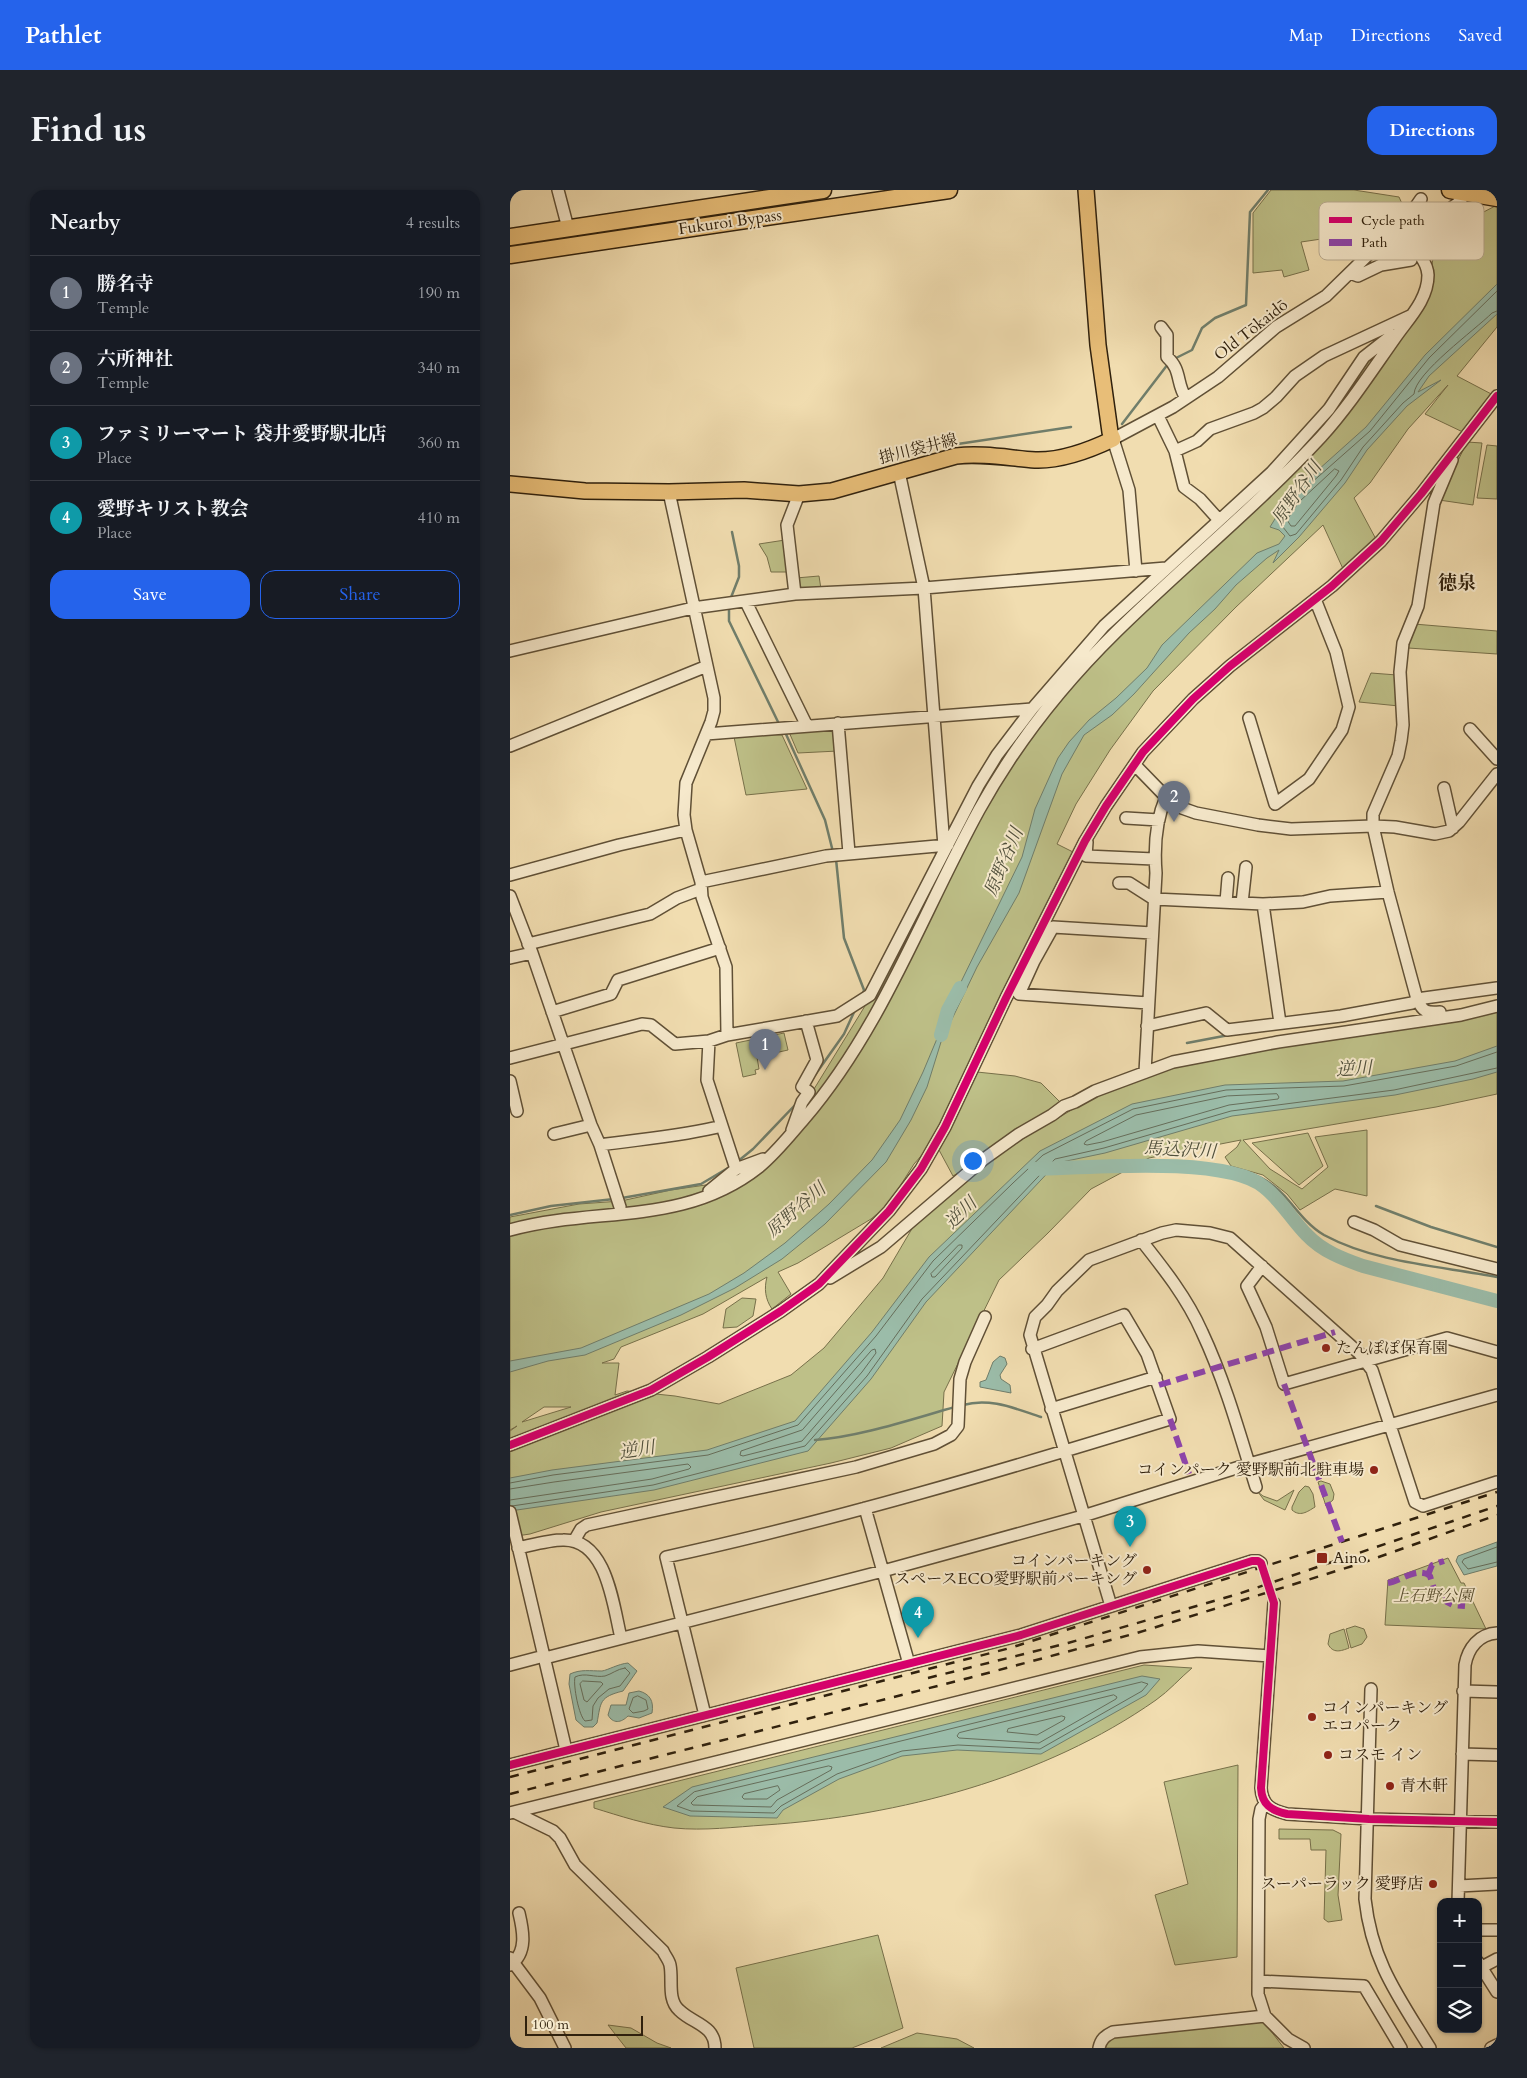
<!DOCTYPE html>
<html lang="en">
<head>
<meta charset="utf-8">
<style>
  body { margin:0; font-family:Cardo,"Noto Serif JP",serif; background:#20242c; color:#f1f3f6 }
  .controls { position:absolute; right:15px; bottom:15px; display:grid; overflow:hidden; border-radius:10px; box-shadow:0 1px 4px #0004 }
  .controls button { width:45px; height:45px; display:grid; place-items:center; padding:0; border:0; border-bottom:1px solid #363941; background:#171b24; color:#f1f3f6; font:25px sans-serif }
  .scale { position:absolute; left:15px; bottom:12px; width:118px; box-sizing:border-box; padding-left:5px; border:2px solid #30210d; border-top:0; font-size:14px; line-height:18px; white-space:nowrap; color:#30210d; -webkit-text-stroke:4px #f6e9cc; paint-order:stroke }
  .you { position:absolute; left:462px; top:970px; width:18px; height:18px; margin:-12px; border:4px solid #fff; border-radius:50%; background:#1a73e8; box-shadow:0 0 0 8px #1a73e833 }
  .badge { display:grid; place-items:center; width:32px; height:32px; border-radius:50%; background:#2563eb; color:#fff; font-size:16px; font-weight:700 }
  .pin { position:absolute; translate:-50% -41px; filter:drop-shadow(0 1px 2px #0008) }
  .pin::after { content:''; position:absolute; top:26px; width:18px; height:15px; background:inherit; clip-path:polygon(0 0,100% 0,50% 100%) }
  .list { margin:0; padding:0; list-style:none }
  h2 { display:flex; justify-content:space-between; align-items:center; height:65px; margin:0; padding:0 20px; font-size:21px }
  h2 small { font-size:16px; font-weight:400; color:#9ea1a6 }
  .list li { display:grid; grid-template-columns:32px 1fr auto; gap:15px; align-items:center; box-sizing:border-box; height:75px; padding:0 20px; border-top:1px solid #363941 }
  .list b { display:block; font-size:19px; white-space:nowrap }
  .list p { margin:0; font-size:16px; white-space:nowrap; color:#9ea1a6 }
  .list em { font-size:16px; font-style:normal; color:#9ea1a6 }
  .actions { display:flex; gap:10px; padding:15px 20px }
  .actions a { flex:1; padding:11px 0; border:1px solid #2563eb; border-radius:15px; text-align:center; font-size:18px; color:#2563eb }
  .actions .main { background:#2563eb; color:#fff }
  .icon { flex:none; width:28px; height:28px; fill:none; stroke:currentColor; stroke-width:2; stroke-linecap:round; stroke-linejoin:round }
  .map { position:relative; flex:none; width:987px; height:1858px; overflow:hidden; border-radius:15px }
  header { display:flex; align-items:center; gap:30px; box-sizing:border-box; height:70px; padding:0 25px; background:#2563eb; color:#fff }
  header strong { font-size:24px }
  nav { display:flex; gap:28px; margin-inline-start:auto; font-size:18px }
  .intro { display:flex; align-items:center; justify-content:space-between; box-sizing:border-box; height:120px; padding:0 30px }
  h1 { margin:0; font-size:35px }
  .button { padding:12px 22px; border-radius:15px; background:#2563eb; color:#fff; font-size:18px; font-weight:700 }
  main { display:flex; gap:30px; padding:0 30px }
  aside { flex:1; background:#171b24; border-radius:15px; box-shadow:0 1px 4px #0004 }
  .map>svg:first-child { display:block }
  .green { fill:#bec088; stroke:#77704a; fill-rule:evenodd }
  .water { fill:#9bbca9; stroke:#707e6b }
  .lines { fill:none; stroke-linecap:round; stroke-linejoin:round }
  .shore { stroke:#666e5b; stroke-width:1 }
  .stream { stroke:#707e6b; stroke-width:2.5 }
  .river { stroke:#9bbca9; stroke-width:14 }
  .minor-tunnel { stroke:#cab78f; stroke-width:11; stroke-dasharray:11 5.5; stroke-linecap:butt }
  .minor-casing { stroke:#605036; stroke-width:14 }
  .major-casing { stroke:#30210d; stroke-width:18 }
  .highway-casing { stroke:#30210d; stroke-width:19 }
  .minor { stroke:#f6e9cc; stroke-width:11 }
  .major { stroke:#e8be78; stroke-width:15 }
  .highway { stroke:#e8be78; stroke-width:16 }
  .rail { stroke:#30210d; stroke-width:2.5; stroke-dasharray:9 9; stroke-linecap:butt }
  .quiet { stroke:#8e44ad; stroke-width:6; stroke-dasharray:12 6; stroke-linecap:butt }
  .cycleway-casing { stroke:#f6e9cc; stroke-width:11 }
  .cycleway { stroke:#d6006c; stroke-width:8 }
  .poi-dot { fill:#8f2418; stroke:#f6e9cc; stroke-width:2 }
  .labels { text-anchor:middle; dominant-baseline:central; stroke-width:4; stroke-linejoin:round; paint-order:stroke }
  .street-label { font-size:16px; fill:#30210d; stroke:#f6e9cc }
  .poi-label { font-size:16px; fill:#30210d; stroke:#f6e9cc; text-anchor:start }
  .park-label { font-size:16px; font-style:italic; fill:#5b5132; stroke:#f6e9cc }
  .water-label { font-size:18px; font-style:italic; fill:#50503c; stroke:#f6e9cc }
  .quarter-label { font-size:19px; font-weight:bold; fill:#30210d; stroke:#f6e9cc }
  .key { fill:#f6e9cc; stroke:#bbad93; stroke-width:1 }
  .key-label { font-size:14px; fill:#30210d }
</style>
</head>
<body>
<header>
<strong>Pathlet</strong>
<nav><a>Map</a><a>Directions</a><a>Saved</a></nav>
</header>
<div class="intro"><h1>Find us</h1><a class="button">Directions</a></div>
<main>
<aside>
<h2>Nearby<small>4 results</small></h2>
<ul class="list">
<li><span class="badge" style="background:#6b7280">1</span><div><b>勝名寺</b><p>Temple</p></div><em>190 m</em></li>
<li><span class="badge" style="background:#6b7280">2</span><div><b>六所神社</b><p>Temple</p></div><em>340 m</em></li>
<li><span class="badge" style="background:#0f9aa8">3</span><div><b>ファミリーマート 袋井愛野駅北店</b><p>Place</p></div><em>360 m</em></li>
<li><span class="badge" style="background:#0f9aa8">4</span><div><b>愛野キリスト教会</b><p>Place</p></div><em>410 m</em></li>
</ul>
<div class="actions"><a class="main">Save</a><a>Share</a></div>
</aside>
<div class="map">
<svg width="987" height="1858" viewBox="0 0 987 1858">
  <rect width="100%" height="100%" fill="#f1ddb0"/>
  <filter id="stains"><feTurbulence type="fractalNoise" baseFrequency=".004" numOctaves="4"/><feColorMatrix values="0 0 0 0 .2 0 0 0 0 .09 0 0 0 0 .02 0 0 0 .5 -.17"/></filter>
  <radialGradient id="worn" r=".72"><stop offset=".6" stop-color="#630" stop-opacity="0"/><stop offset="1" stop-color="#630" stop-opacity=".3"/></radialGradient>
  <!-- green -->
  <path class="green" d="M761,0H844L889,7L894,18L878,32L853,16L815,26L825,47L791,52L799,80L774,87L772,80L743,83V23Z
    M987,15V137L947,186L987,207L957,244L915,224L938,195L898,239L860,293L844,308L867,351L834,381L813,335L726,417L643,501L600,560L566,614L547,654L563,662C512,760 467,860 418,958L404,974L378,1015L361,1029L288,1073L268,1082L281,1104L262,1119C255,1109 254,1098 257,1087L193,1124L111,1157L104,1169L92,1173H109L105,1205L117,1201L165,1206L209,1214L281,1185L314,1158L373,1088L410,1025L494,960L575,912L631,886L696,869L987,822V904L926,917L733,950L760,979L792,999L818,977L805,947L857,940V1006L825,999L790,1020L777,1004L753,985L721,976L715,967L727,957L731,950L639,968L581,999L538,1043L489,1090L434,1202L432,1236L381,1258L321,1273L91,1322L20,1344L0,1347V1241L7,1236L0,1240V1027L69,1014L111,1011L161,1000L230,990L266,961L366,798L480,578L559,476L774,272L854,167L885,142L918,101L925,55L947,36ZM34,1217H61L12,1232Z
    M957,252L972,253L963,315L929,310Z
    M977,255L987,256V309L967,308Z
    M275,350L278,382H261L257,367L249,354Z
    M309,386L311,399L288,402L286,388Z
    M904,434L987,441V464L898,458Z
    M861,483L887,485L889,516L849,512Z
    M325,538L328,561L288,563L279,542Z
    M223,542L272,545L297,599L236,605Z
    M274,843L278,860L247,867L249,879L245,880L246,884L233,887L226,853Z
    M467,882L505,886L531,893L554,916L443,986L429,960Z
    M798,943L813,976L789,995L742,953Z
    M232,1108L246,1109L243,1126L227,1137L213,1138L216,1119Z
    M811,1291L820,1294L824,1304L823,1310L816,1316L808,1292Z
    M795,1296L799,1297L803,1304L805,1317C797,1322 790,1327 782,1320V1317L789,1302Z
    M784,1300L775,1320L754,1310L748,1302L753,1306L767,1311Z
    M938,1368L951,1393H954L976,1439L875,1435L878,1390Z
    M845,1436L854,1439L857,1447L852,1454L841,1458L836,1439Z
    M834,1439L839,1458C831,1461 823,1464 818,1454L820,1444Z
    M634,1475L682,1478C670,1488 659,1501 646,1510C535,1588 389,1626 255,1635C225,1637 194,1641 164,1638C137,1635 110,1626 84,1618V1612Z
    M728,1575L727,1767L665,1775L645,1705L678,1694L654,1592Z
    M769,1639L823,1640L831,1644L828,1705L832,1730L818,1732L814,1729L816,1660H801L800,1649H769Z
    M368,1745L393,1838L342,1858H244L226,1778Z
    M750,1827L774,1858H592L594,1852L606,1846Z
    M98,1835L121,1838L147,1853L161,1858H116Z
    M407,1843L447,1849L464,1858H371Z"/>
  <!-- water -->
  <path class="water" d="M987,94V124L919,186L908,202L931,190L897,216L857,260L835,293L789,347L763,373L769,360L757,368L726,395L705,419L679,443L624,504L602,525L574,545L552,584L509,703L467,777L431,852L417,897L401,930L376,972L315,1034L272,1069L225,1098L171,1125L75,1165L38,1171L0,1182V1171L71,1158L199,1104L234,1083L275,1053L319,1014L362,970L390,930L413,882L450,794L512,667L525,619L548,568L559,552L579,530L606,508L637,478L652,455L747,363L769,354L775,346L769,340L760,337L779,306L856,237L915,165Z
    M987,856V882L963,889L885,905L722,926L595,963L547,973L416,1112L361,1189L298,1261L144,1300L0,1321V1288L42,1280L197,1260L285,1231L362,1142L419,1067L530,961L622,914L715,895L833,891L945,871Z
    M490,1166L495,1168L497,1174L490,1185L491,1189L500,1195L501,1203L470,1197V1192L476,1190L483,1172Z
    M987,1352V1376L954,1385L946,1371L948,1366Z
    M118,1473L127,1481L113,1501C89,1507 91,1512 87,1533L83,1537H74L66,1530L59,1494L60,1484C71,1479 80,1481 92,1481C98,1480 108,1474 118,1473Z
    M632,1486L650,1489L636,1505L531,1564L447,1560L392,1566L329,1589L273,1620L267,1628L180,1626L153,1617L182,1597Z
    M129,1501C140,1504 144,1511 142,1523L129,1528L118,1526C111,1533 103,1534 98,1525L101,1515H116L119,1503Z"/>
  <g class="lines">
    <!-- shore -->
    <path class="shore" d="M987,101L919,168L860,241L783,309L769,332L780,346L786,344L831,290L853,257L893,213L904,204C905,183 965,140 982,123L987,121
      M825,279L829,281L826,286L785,336H781L777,330L788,313Z
      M767,904L769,907L768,909L719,915L592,952L577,955L574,954L576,951L626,925L717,906Z
      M449,1055H452V1058L425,1087H422L421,1084Z
      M362,1160L365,1159L366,1163L352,1182L292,1251L233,1266L230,1265L231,1261L292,1240Z
      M0,1293L43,1285L198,1265L288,1235L366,1146L423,1071L503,993L533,965L623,919L716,900L834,896L946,876L987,862
      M0,1299L44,1292L178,1274L181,1277L179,1279L142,1289L0,1310
      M2,1316L143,1295L295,1256L357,1186L412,1109L545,969L594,958L721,921L884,900L987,878
      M987,1357L954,1369L952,1372L958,1379L987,1372
      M115,1478L120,1483L110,1496L99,1499L88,1508L83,1516L82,1530L75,1531C69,1526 63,1496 65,1487C75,1482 85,1488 95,1486C102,1484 107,1479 115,1478Z
      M73,1491L91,1492L93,1494L77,1512L74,1510L70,1494Z
      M632,1492L638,1494L632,1501L530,1559L448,1555L392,1561L327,1584L271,1616L264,1623L181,1621L167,1616L184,1602Z
      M604,1505L607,1507L606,1509L529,1553L449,1548L447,1546L449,1543Z
      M128,1506L136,1510L138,1519L134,1521L123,1523L119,1519L123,1508Z
      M552,1526L555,1527L554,1530L527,1545L497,1542L498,1539Z
      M319,1576L322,1577L321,1580L267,1610L261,1617L183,1615L181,1613L187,1607Z
      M268,1596L270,1600L257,1609H234L232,1607L234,1604Z"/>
    <!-- stream -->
    <path class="stream" d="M664,169L682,160L692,138L705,128L736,115L740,22L758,0
      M612,234L658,174
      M441,255L561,237
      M220,410L229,387V376L222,342
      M219,416V431L270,536
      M275,542L315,630L323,662
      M326,669L334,748L354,800L353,804
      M677,853L719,845
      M305,885L334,844L345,820
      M227,972L243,959L287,913
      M690,978C729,980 752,979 779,1011C789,1023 800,1037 814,1045C866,1073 930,1076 987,1087
      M112,1008L191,994L218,978
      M866,1016L921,1037L987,1057
      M0,1025L41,1016L104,1009
      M453,1215C480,1207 506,1219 531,1227
      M305,1250C349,1247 402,1229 445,1217"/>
    <!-- river -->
    <path class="river" d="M431,845L438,820L450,798
      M525,979C576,978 716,965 754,997C771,1010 782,1030 797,1045C812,1061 833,1069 853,1076L987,1111"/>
    <!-- minor-tunnel -->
    <path class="minor-tunnel" d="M751,1373L764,1413"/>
    <defs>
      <path id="minor" d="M48,0L58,38
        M893,47L907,49L929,23L940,19L951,11L952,2
        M840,83L848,86L871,75L901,70
        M651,137L657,145V167C672,180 666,194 676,208
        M648,226L665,261L674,297L690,309L709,330
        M665,261L687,251L700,239L744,223L753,218L766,207L785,186L814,166L900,126
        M389,282L414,398L434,656
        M159,302L204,508V521L201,532L176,593L174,625L176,640L191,692L192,707L216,777L217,845
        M626,381L619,300L603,249L663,217L708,187L766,137L816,106L902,22L911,9
        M285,404L277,335L289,304
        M236,412L297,536
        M0,461L183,418L285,404L414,398L656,378
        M739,528L765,614L799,589L832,540L839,517L826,462L805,409
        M328,533L339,663
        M960,539L987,569
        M196,544L522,519
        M0,556L197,476
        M625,575L658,609L669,617L686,623L748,635L781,639L863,636L885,637L925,644L939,641L949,632L987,584
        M934,598L943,638
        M616,628L649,630
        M577,652L576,666L644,669
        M0,685L109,655L176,640
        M191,692L316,666L438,655
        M609,693H619L644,709L753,714L793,712L820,706L878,702
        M0,706L22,763L81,935L90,955L110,1017
        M716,712L718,688
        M732,713L736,677
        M753,714L770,833
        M18,754L140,724L167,708L191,699
        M0,768L22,763
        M638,813L509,804L524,771L543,737L642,743
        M42,822L101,804L108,790L210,758
        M930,822C916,823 913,822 907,809L878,702L863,636V624L888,566L891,551L893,535L890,482L893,453L908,416L924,313L942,270
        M637,836L696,823L717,840L831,826L902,813L907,809L987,798
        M199,851L197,890L226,979
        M0,868L132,834L141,835L165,854L199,851L217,845L327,826L360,805L468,596L487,565L522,519L594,436L762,282L819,219L854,167L882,145
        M635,882L646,683C644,658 646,630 656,607
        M0,891L7,921
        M282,940L292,912L299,902L292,897L307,870L296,831
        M44,944L81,935
        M90,955C131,949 173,946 212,936
        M199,1001L226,979L253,969
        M844,1032L864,1040L890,1055L987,1079
        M0,1040C87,1016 173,1037 249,977C266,963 280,945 294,929C372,838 412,724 469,620C505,555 552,495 606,442C673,376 747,316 811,247C839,216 861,182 885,148C898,129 918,110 918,85C917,67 897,51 885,39
        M631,1050C654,1079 677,1108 692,1142C715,1191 730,1245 746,1297
        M752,1076L737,1096L756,1137L774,1194L937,1148L987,1162
        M320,1088L371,1057L474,969L509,944L542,925L554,916L565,912L585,901L663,872L768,852L951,825L987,816
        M541,1219L646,1187
        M0,1255L141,1200L198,1167L271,1121L309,1094L379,1021L411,979L435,937L496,808L575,651L596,616L633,562L683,509L720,476L822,396L871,351L911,304L987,206
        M355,1318L399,1474
        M0,1322L56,1560
        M64,1351L71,1339L77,1335L346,1277L424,1254L441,1245L448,1236L450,1189L455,1172L475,1127
        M8,1358C22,1355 39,1350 53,1350C97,1349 103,1415 111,1448
        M764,1413L751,1598C752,1615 761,1620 777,1624L859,1629L987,1632
        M601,1416L520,1145L525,1127L537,1115L547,1101L579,1070L652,1043L666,1040L700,1043L720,1048L849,1163L862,1180L905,1312L913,1316L987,1292
        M35,1468L373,1381L573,1326L739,1274L987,1205
        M0,1475L34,1466
        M861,1499L855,1709C862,1772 888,1806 920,1858
        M953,1501L987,1502
        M193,1526L194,1521L156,1367C326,1330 494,1280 660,1229L637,1164L614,1125L522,1159
        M952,1564L987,1565
        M0,1575L511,1445L742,1371H748L751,1373
        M755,1614L751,1619L749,1629L748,1804L755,1826L778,1849L794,1858
        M4,1622L43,1641L50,1648L65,1675L153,1761C155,1766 159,1770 160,1775C163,1790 157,1809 169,1820C183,1834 205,1835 205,1858
        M0,1623L630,1467L688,1461L760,1466
        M949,1696L987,1694
        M948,1712L955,1475C958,1458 969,1444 987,1443
        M968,1740H987
        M0,1768L30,1808L55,1858
        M968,1772L987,1802
        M0,1775C18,1763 13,1740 9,1723
        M972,1777L987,1769
        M748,1791L854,1796L891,1858
        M589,1858C591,1849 595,1846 603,1842L755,1826
        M981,1858L987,1855"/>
      <path id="major" d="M0,294L75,301L159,302L234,300L289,304L322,301L446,266C473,263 498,268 525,270C551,271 580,260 603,249L600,242L588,155L576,0"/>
      <path id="highway" d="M940,0L987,8
        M0,47L313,0
        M0,65L439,0"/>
    </defs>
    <!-- minor casing -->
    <use href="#minor" class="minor-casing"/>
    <!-- major casing -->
    <use href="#major" class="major-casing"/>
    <!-- highway casing -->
    <use href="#highway" class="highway-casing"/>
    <!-- minor -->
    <use href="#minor" class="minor"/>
    <!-- major -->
    <use href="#major" class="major"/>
    <!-- highway -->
    <use href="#highway" class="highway"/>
    <!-- rail -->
    <path class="rail" d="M418,1488L558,1453L728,1404L987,1316
      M0,1587L500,1458L987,1302
      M0,1604L459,1488L627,1443L852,1373L987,1325"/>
    <!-- quiet -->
    <path class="quiet" d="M774,1194L832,1352
      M649,1195L825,1142
      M660,1229L679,1284
      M918,1385L922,1375L934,1371
      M878,1393C891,1391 908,1376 920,1386L924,1399L935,1404L937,1412L943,1415L955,1416"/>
    <defs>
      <path id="cycleway" d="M0,1255L141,1200L198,1167L271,1121L309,1094L379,1021L411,979L435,937L496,808L575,651L596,616L633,562L683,509L720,476L822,396L871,351L911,304L987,206
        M0,1575L511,1445L742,1371H748L751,1373L764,1413L751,1598C752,1615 761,1620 777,1624L859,1629L987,1632"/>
    </defs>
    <!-- cycleway casing -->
    <use href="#cycleway" class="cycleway-casing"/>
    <!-- cycleway -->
    <use href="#cycleway" class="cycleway"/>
  </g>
  <!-- markers -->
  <g class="poi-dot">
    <circle cx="816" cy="1158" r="5"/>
    <circle cx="864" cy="1280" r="5"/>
    <rect x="806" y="1362" width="12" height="12" rx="2.5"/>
    <circle cx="637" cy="1380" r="5"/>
    <circle cx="802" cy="1527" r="5"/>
    <circle cx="818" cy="1565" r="5"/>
    <circle cx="880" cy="1596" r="5"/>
    <circle cx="923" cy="1694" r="5"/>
  </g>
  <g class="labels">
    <!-- street labels -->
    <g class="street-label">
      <text transform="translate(220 32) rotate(-8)">Fukuroi Bypass</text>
      <text transform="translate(741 140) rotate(-38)">Old Tōkaidō</text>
      <text transform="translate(408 259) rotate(-14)">掛川袋井線</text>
    </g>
    <!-- poi labels -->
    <g class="poi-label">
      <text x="826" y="1158">たんぽぽ保育園</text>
      <text x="854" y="1280" text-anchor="end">コインパーク 愛野駅前北駐車場</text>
      <text x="823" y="1368">Aino</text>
      <text x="627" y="1371" text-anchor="end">コインパーキング<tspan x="627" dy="18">スペースECO愛野駅前パーキング</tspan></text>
      <text x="812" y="1518">コインパーキング<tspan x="812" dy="18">エコパーク</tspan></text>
      <text x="828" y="1565">コスモ イン</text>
      <text x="890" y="1596">青木軒</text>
      <text x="913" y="1694" text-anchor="end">スーパーラック 愛野店</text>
    </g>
    <!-- park labels -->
    <g class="park-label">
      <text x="923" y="1406">上石野公園</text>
    </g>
    <!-- water labels -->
    <g class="water-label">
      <text transform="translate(787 303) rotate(-55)">原野谷川</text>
      <text transform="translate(494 672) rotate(-67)">原野谷川</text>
      <text transform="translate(844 879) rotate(-3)">逆川</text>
      <text transform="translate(670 960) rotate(3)">馬込沢川</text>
      <text transform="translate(286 1020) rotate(-41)">原野谷川</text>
      <text transform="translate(451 1023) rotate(-44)">逆川</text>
      <text transform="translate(127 1260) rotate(-9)">逆川</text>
    </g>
    <!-- quarter labels -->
    <g class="quarter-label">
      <text x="947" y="393">徳泉</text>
    </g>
  </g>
  <!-- legend -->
  <rect x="809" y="12" width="165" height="58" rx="8" class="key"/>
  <rect x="819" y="27" width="23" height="6" fill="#d6006c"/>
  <rect x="819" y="49" width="23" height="7" fill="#8e44ad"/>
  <g class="key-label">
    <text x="851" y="35">Cycle path</text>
    <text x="851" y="57">Path</text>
  </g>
  <rect width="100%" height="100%" filter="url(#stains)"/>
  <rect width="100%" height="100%" fill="url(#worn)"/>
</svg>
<div class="controls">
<button>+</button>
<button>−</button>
<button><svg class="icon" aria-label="layers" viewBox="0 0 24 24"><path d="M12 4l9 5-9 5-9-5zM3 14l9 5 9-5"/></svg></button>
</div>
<div class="scale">100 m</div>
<div class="you"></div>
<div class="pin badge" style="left:255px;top:880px;background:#6b7280">1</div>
<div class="pin badge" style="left:664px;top:632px;background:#6b7280">2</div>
<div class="pin badge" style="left:620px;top:1357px;background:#0f9aa8">3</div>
<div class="pin badge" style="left:408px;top:1448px;background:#0f9aa8">4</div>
</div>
</main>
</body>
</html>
